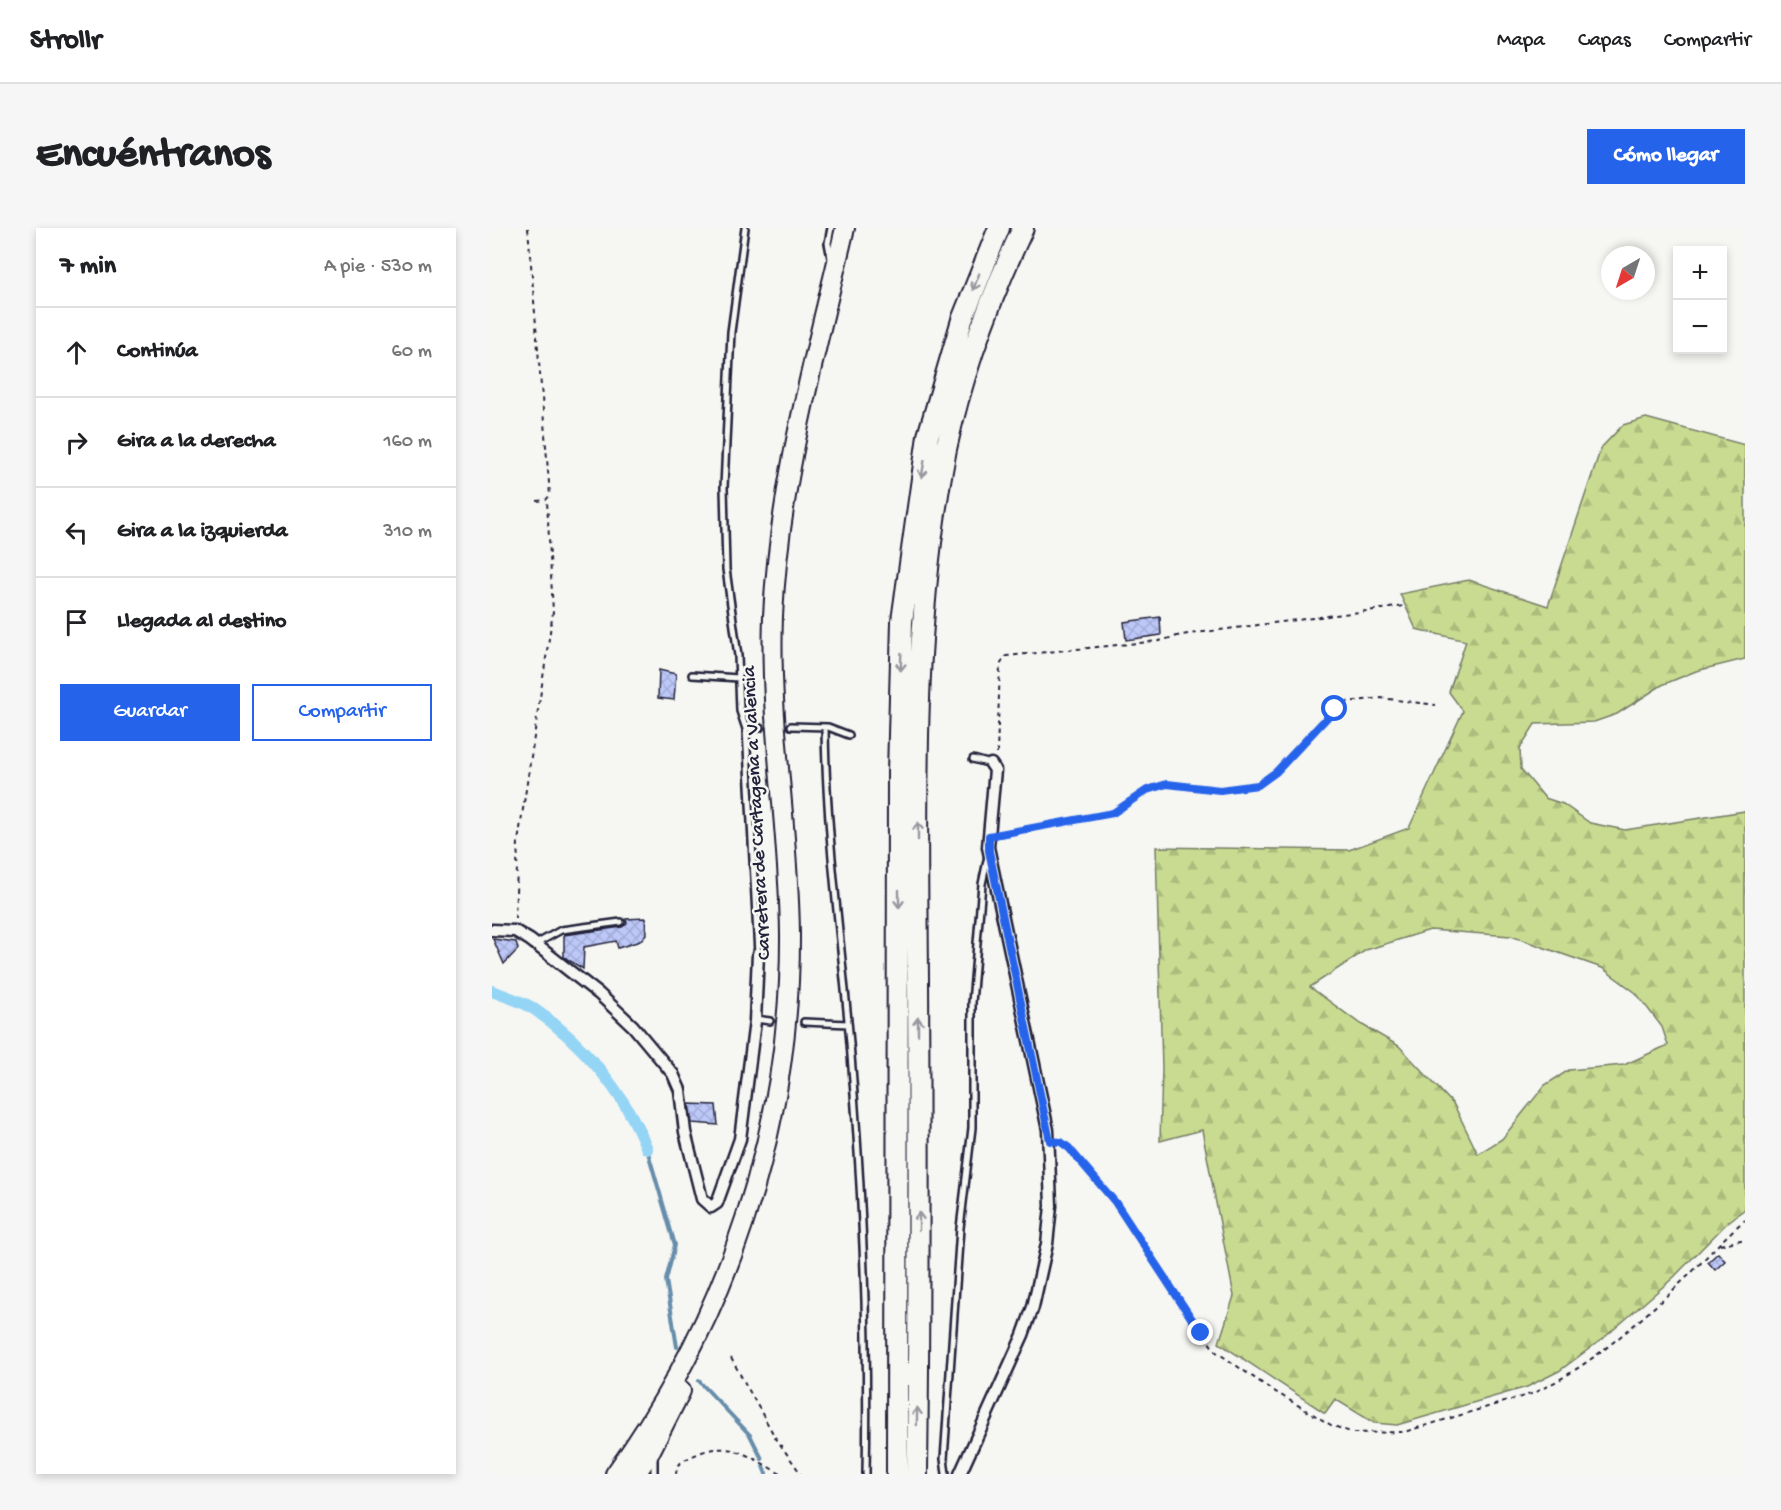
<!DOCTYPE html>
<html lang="es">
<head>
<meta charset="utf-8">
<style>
  body { margin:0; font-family:"Gochi Hand",sans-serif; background:#f6f6f6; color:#202124 }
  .controls { position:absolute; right:18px; top:18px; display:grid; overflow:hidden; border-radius:0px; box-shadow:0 3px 9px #0003 }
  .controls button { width:54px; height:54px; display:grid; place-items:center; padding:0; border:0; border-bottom:2px solid #e0e0e0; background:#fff; color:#202124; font:30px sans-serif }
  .compass { position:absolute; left:1109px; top:18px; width:54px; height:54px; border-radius:50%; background:#fff; box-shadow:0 3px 9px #0003; rotate:219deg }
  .stop { position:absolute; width:18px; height:18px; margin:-14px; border:4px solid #2563eb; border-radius:50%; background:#fff }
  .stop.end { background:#2563eb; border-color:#fff; box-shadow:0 2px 6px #0008 }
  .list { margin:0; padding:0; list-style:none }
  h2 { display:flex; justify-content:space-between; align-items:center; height:78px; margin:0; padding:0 24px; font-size:26px }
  h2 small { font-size:20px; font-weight:400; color:#757577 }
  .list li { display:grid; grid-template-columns:39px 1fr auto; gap:18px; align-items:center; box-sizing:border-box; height:90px; padding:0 24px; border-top:2px solid #e0e0e0 }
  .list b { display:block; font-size:22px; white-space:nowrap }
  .list em { font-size:20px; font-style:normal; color:#757577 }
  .actions { display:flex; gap:12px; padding:18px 24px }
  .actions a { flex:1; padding:14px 0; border:2px solid #2563eb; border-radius:0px; text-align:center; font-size:21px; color:#2563eb }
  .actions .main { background:#2563eb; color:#fff }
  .icon { flex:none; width:33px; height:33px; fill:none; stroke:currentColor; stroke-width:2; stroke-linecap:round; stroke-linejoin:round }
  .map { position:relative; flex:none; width:1253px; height:1246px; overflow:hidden; border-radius:0px }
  header { display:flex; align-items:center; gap:36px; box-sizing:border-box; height:84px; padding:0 30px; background:#fff; border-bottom:2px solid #e0e0e0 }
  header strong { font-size:28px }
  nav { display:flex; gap:33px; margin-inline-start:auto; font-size:21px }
  .intro { display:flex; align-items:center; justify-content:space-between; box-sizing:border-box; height:144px; padding:0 36px }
  h1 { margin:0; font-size:42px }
  .button { padding:15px 27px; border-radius:0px; background:#2563eb; color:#fff; font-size:21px; font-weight:700 }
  main { display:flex; gap:36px; padding:0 36px }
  aside { flex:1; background:#fff; border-radius:0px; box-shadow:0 3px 9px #0003 }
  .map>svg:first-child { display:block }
  .forest { fill:url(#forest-firs); stroke:#757e66; stroke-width:1.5; fill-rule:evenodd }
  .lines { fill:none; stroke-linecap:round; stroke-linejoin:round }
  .stream { stroke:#668dab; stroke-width:4 }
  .canal { stroke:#94d5f5; stroke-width:12 }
  .building { fill:url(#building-cross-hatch); stroke:#22223b; stroke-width:1.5 }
  .service-casing { stroke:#22223b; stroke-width:10 }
  .minor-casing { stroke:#22223b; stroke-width:15 }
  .trunk-casing { stroke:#22223b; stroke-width:22 }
  .motorway-casing { stroke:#22223b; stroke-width:24 }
  .path { stroke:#22223b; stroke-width:2; stroke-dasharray:4.5 4.5; stroke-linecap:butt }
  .service { stroke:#f6f6f2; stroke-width:5 }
  .minor { stroke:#f6f6f2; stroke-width:10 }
  .trunk { stroke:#f6f6f2; stroke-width:18 }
  .motorway { stroke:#f6f6f2; stroke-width:20 }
  .oneway { stroke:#9797a0 }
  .route { stroke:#2563eb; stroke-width:8 }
  .labels { text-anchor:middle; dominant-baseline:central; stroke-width:5; stroke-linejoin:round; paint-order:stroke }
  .street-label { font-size:20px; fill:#22223b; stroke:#f6f6f2 }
</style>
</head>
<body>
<header>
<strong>Strollr</strong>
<nav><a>Mapa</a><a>Capas</a><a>Compartir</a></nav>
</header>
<div class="intro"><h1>Encuéntranos</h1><a class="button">Cómo llegar</a></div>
<main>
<aside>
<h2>7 min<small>A pie · 530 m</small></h2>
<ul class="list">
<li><svg class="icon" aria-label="ahead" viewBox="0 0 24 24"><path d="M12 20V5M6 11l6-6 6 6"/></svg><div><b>Continúa</b></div><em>60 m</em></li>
<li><svg class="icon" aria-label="right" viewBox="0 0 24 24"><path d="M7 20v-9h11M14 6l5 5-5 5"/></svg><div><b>Gira a la derecha</b></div><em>160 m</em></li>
<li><svg class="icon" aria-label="left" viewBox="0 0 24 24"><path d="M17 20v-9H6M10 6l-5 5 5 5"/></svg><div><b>Gira a la izquierda</b></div><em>310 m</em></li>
<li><svg class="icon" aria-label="arrive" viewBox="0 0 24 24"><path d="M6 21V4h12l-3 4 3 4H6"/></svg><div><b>Llegada al destino</b></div></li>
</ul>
<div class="actions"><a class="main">Guardar</a><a>Compartir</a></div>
</aside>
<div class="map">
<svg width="1253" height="1246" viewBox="0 0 1253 1246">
  <defs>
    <pattern id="forest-firs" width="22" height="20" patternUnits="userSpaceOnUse" patternTransform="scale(1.5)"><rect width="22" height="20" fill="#c8db90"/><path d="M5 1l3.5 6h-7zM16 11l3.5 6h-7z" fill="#acbc7d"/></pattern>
    <pattern id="building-cross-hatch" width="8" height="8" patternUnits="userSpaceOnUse" patternTransform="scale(1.5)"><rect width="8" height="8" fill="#bdc8f9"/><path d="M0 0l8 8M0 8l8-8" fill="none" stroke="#a2acd6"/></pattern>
  </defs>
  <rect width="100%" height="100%" fill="#f6f6f2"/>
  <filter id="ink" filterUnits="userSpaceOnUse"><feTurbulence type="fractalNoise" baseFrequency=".0167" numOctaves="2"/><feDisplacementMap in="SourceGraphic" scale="12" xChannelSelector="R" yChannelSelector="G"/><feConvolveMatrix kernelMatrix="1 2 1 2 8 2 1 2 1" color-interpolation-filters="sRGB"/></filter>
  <g filter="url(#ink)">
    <!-- forest -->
    <path class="forest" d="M1154,190L1253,217V431L1204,443L1170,457L1125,486L1102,494L1043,496L1028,520L1029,541L1053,570L1071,576L1098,595L1133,602L1253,583V981L1235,995L1181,1050L1113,1109L1067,1143L1035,1159L905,1197L882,1195L843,1171L833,1185L727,1115L742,1068L710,902L668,913L670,841L664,619L857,622L917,600L971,483L957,464L974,413L924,401L908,366L977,352L1056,378L1109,220L1131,197ZM938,702L1019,708L1110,740L1144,765L1170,799L1176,817L1132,837L1077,842L1053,857L1010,911L986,926L962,877L907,818L867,795L818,759L874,722Z"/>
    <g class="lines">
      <!-- stream -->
      <path class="stream" d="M155,921L183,1017L174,1052L185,1119
        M207,1153L258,1207L270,1231
        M271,1238L274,1246"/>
      <!-- canal -->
      <path class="canal" d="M0,763C12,768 27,772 39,779C90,813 133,865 155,921"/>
    </g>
    <!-- building -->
    <path class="building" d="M668,389L669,407L634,412L632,394Z
      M167,442L184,446L182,472L166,470Z
      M153,690L154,706L148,713L126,720L124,713L92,719L91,741L72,729V707L130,699L135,696L134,691Z
      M1,711L24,714L26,721L12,736Z
      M197,876L224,877L226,897L200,895Z
      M1226,1025L1233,1033L1223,1042L1216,1034Z"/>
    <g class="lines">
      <defs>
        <path id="service" d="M253,0L239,104L232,259L234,341L246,428L248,483L254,501L266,726
          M339,30L336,15L339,0
          M200,447L247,450
          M299,498L336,499L357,507
          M333,499C334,605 349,710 358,815C370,959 377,1102 374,1246
          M254,501L268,500
          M481,531L499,536
          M44,716L69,702L129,694
          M263,791L278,793
          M312,794L356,796
          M162,1230V1246
          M454,1246L452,1231L468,1000L480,900V775L490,656L496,628"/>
        <path id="minor" d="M0,702L23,703L38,712L107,766L141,798L181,846L188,862L193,904L210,971L219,979L225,975L248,911L263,793L266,726
          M468,1246L531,1107L541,1079L555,1016L559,978L556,902L496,619L503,542L499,536"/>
        <path id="trunk" d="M123,1246C236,1089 299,900 298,706C297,600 277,495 281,388C287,256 323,128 353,0
          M144,1246L156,1228L189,1163"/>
        <path id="motorway" d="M405,1246L406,545L410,393L436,208L470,92L507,0
          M425,1246C427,1081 427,917 426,752C425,575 419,395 454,221C470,145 498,71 531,0"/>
      </defs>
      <!-- service casing -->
      <use href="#service" class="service-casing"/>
      <!-- minor casing -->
      <use href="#minor" class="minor-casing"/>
      <!-- trunk casing -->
      <use href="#trunk" class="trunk-casing"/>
      <!-- motorway casing -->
      <use href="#motorway" class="motorway-casing"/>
      <!-- path -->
      <path class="path" d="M36,0L58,267L54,272L45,273
        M505,526L508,437L514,428L667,413L689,407L913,378
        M509,606L621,585L655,562L675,556L728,562L766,557L784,544L843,481L855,474L889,470L944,477
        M23,691L26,614L61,384L55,273
        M567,914L577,920L623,974L723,1123L777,1160L839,1197L861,1205L912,1204L1039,1166C1098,1140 1150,1091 1197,1047C1215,1029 1233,1008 1253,992
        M1228,1017L1253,1011
        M239,1130L283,1209L309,1246
        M184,1246L185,1238C192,1231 201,1228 210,1224C241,1213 263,1232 289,1246"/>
      <!-- service -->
      <use href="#service" class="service"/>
      <!-- minor -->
      <use href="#minor" class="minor"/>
      <!-- trunk -->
      <use href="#trunk" class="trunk"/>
      <!-- motorway -->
      <use href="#motorway" class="motorway"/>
    </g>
    <!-- one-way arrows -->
    <defs><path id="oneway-shaft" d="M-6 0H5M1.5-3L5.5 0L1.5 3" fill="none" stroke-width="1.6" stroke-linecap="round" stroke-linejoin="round" transform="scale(1.5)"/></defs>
    <g class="oneway">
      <use href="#oneway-shaft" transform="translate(484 54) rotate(111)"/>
      <use href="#oneway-shaft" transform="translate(431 241) rotate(100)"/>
      <use href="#oneway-shaft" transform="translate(409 434) rotate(92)"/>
      <use href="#oneway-shaft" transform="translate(426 603) rotate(-90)"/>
      <use href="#oneway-shaft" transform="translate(407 671) rotate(90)"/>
      <use href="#oneway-shaft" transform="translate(426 798) rotate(-90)"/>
      <use href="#oneway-shaft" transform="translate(427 993) rotate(-90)"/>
      <use href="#oneway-shaft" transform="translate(425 1188) rotate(-89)"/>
    </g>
  </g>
  <g class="lines" filter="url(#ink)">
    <!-- route -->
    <path class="route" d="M709,1105L623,974L577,920L569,914L558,913L497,623V608L621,585L655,562L675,556L728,562L766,557L784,544L843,481"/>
  </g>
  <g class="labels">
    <!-- street labels -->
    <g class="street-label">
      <text transform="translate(266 585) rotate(-93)">Carretera de Cartagena a Valencia</text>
    </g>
  </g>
</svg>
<div class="controls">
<button>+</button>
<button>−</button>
</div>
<svg class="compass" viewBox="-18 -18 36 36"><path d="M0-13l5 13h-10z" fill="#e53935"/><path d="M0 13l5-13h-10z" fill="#757577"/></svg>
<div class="stop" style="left:843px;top:481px"></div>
<div class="stop end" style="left:709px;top:1105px"></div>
</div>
</main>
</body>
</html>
